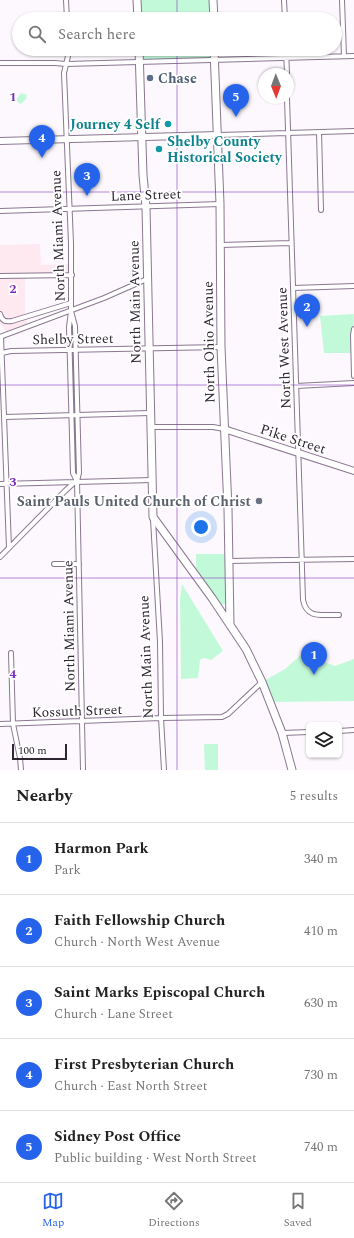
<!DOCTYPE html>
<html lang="en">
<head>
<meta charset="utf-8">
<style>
  body { margin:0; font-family:Spectral,serif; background:#f2f2f2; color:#222 }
  .controls { position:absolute; right:12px; bottom:12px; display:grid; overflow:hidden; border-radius:6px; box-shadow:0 1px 3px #0004 }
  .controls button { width:36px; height:36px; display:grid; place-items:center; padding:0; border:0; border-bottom:1px solid #e0e0e0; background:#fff; color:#222; font:20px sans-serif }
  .compass { position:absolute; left:258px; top:68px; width:36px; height:36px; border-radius:50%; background:#fff; box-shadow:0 1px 3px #0004; rotate:179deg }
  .scale { position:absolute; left:12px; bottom:10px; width:55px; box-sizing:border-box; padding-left:4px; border:2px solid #2e2631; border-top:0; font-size:11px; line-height:14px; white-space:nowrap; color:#2e2631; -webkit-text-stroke:3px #fff; paint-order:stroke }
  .you { position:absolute; left:201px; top:527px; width:14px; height:14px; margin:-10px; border:3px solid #fff; border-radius:50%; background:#1a73e8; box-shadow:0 0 0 6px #1a73e833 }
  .badge { display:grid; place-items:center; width:26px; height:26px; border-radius:50%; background:#2563eb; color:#fff; font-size:13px; font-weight:700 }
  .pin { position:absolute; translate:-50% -33px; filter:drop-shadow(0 1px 2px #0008) }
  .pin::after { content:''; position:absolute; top:21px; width:14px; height:12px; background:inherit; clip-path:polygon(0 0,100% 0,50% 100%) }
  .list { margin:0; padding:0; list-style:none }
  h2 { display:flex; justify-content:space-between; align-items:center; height:52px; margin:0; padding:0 16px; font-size:17px }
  h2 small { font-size:13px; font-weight:400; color:#767676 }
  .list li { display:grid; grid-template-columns:26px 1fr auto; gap:12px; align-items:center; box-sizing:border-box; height:72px; padding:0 16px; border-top:1px solid #e0e0e0 }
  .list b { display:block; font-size:15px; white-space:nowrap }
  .list p { margin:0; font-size:13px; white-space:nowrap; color:#767676 }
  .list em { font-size:13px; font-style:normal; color:#767676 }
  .icon { flex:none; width:22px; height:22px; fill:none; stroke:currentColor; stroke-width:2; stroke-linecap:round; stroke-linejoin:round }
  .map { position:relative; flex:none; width:354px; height:770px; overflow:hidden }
  .search { position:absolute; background:#fff; box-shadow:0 1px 3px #0004; left:12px; right:12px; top:12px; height:44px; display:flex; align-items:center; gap:10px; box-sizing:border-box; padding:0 14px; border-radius:22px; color:#767676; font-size:15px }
  .sheet { height:412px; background:#fff }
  nav { display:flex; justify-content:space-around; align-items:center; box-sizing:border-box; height:56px; border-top:1px solid #e0e0e0; background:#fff; font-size:11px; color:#767676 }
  nav a { display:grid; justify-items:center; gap:2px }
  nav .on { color:#2563eb }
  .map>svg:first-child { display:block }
  .industrial { fill:#fee9f0 }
  .green { fill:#c2f9d9 }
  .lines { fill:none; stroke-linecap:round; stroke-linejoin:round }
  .street-casing { stroke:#8a7791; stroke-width:6 }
  .secondary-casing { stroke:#8a7791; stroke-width:8 }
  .primary-casing { stroke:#8a7791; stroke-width:9 }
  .street { stroke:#fff; stroke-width:4 }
  .secondary { stroke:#fff; stroke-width:6 }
  .primary { stroke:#fff; stroke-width:7 }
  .grid { fill:none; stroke:#7b2cbf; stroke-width:1; stroke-opacity:0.55 }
  .service-dot { fill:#5c6f8a; stroke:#fff; stroke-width:1.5 }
  .culture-dot { fill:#0f9aa8; stroke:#fff; stroke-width:1.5 }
  .worship-dot { fill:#6b7280; stroke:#fff; stroke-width:1.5 }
  .labels { text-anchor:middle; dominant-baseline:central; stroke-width:3.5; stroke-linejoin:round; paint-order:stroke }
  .service-label { font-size:14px; font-weight:bold; fill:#4e5e75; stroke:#fff; text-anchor:start }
  .culture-label { font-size:14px; font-weight:bold; fill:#0d838f; stroke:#fff; text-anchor:end }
  .street-label { font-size:14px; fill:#2e2631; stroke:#fff }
  .worship-label { font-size:14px; font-weight:bold; fill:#5b616d; stroke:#fff; text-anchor:end }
  .grid-label { font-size:13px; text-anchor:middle; font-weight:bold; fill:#7b2cbf; stroke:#fff; stroke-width:3.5; stroke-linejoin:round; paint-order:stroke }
</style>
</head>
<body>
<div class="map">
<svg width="354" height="770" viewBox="0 0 354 770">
  <rect width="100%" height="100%" fill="#fcf8fd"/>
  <!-- industrial -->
  <path class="industrial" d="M40,244L41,265L72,264V275L25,276V317L29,327L9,334L0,324V245Z"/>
  <!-- green -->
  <path class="green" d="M137,0H213L214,19H183L182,13H176L175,12L161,14L160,19H101L100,15L138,14Z
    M139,49H214L215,59L140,61Z
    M21,93L27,95L26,99L21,104L15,101Z
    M71,311L75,326L79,473L77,481L73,473L69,351Z
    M354,314L353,353H324L320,316Z
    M196,554H229L227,603L222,605L220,604L196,577Z
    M182,584L223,651L211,660L204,658L200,660L198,678L181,679L180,599Z
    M302,654L335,666L354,659V701L270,702L262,682L285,669Z
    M204,744H218V770H205Z"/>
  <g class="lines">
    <defs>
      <path id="street" d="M66,0L67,19
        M284,0L285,19
        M342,0L344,56
        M68,49V56L64,73L71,243V311L69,327L73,473L77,481
        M286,49L287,74
        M0,63H55L66,64L354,56
        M287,98L303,600C307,620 323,614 339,615
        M319,132L321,210
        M218,135L354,131
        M0,211L220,204
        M220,245L291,243
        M0,276L72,275
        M293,288L354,286
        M71,311L75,326L79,473L77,481L83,770
        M0,314C2,321 5,322 12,321L71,303
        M354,329L353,335L354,376
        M0,337L104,298L147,279
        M1,337L9,548
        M2,353L11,351L221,347
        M296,386L354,383
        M4,417L150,413
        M151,427H213L224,429
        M0,484L152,480
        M153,519L160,642L161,718L164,770
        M0,557L65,491L76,481
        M229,561L354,559
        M54,564H79
        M11,653L13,724L20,758L21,770
        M0,724L161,718L222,717L228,714L262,682
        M339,731L354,730
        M282,733L309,732"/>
      <path id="secondary" d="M0,141L218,135
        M224,429L354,471"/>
      <path id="primary" d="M137,0L138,19
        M213,0L214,19
        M139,49L143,175L146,207L153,517L212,598L246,649L262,682L282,733L292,770
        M214,49L220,204L221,347L228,509L230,625"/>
    </defs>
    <!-- street casing -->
    <use href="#street" class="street-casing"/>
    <!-- secondary casing -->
    <use href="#secondary" class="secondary-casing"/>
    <!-- primary casing -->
    <use href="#primary" class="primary-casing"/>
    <!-- street -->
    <use href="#street" class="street"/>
    <!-- secondary -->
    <use href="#secondary" class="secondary"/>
    <!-- primary -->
    <use href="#primary" class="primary"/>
  </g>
  <!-- grid -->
  <path class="grid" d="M177,0V19M177,49V770M0,192H354M0,385H354M0,578H354"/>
  <!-- markers -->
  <circle class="service-dot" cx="150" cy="78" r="4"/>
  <g class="culture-dot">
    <circle cx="168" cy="124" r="4"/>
    <circle cx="159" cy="149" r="4"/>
  </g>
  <circle class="worship-dot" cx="259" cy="501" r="4"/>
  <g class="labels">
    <!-- service labels -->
    <g class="service-label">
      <text x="158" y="78">Chase</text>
    </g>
    <!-- culture labels -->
    <g class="culture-label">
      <text x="160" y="124">Journey 4 Self</text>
      <text x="167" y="141" text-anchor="start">Shelby County<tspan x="167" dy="16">Historical Society</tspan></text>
    </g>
    <!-- street labels -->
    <g class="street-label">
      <text transform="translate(146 195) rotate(-2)">Lane Street</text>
      <text transform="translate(58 236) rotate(-92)">North Miami Avenue</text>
      <text transform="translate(135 302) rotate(-91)">North Main Avenue</text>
      <text transform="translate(73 339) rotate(-1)">Shelby Street</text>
      <text transform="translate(209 342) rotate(-91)">North Ohio Avenue</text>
      <text transform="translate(284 348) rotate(-92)">North West Avenue</text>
      <text transform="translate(293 439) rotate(18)">Pike Street</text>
      <text transform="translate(69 626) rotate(-91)">North Miami Avenue</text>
      <text transform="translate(146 657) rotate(-92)">North Main Avenue</text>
      <text transform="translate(77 711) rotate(-2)">Kossuth Street</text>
    </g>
    <!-- worship labels -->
    <g class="worship-label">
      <text x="251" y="501">Saint Pauls United Church of Christ</text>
    </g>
  </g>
  <g class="grid-label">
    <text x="13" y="101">1</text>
    <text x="13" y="293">2</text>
    <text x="13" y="486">3</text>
    <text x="13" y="678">4</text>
  </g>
</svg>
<div class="controls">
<button><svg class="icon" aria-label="layers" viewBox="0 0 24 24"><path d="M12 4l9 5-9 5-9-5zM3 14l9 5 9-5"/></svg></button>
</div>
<svg class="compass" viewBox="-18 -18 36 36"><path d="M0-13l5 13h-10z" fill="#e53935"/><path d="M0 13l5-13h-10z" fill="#767676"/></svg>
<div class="scale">100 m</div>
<div class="you"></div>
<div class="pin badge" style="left:314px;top:675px">1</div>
<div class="pin badge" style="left:307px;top:327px">2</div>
<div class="pin badge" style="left:87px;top:196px">3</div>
<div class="pin badge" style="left:42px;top:158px">4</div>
<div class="pin badge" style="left:236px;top:117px">5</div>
<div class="search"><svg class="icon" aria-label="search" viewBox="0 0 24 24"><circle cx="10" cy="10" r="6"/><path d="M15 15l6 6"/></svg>Search here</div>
</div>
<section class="sheet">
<h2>Nearby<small>5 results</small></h2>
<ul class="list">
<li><span class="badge">1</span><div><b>Harmon Park</b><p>Park</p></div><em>340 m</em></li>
<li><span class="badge">2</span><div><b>Faith Fellowship Church</b><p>Church · North West Avenue</p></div><em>410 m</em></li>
<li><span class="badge">3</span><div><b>Saint Marks Episcopal Church</b><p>Church · Lane Street</p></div><em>630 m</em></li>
<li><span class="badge">4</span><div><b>First Presbyterian Church</b><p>Church · East North Street</p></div><em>730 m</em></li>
<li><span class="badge">5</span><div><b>Sidney Post Office</b><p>Public building · West North Street</p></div><em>740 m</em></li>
</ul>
</section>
<nav>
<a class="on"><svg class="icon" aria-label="map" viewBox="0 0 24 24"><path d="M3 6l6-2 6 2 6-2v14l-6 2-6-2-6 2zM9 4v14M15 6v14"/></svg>Map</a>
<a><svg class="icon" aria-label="directions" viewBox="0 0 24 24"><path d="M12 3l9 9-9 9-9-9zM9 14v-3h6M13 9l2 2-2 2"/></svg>Directions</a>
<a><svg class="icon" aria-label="saved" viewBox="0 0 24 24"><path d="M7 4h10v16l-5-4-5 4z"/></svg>Saved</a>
</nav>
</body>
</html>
